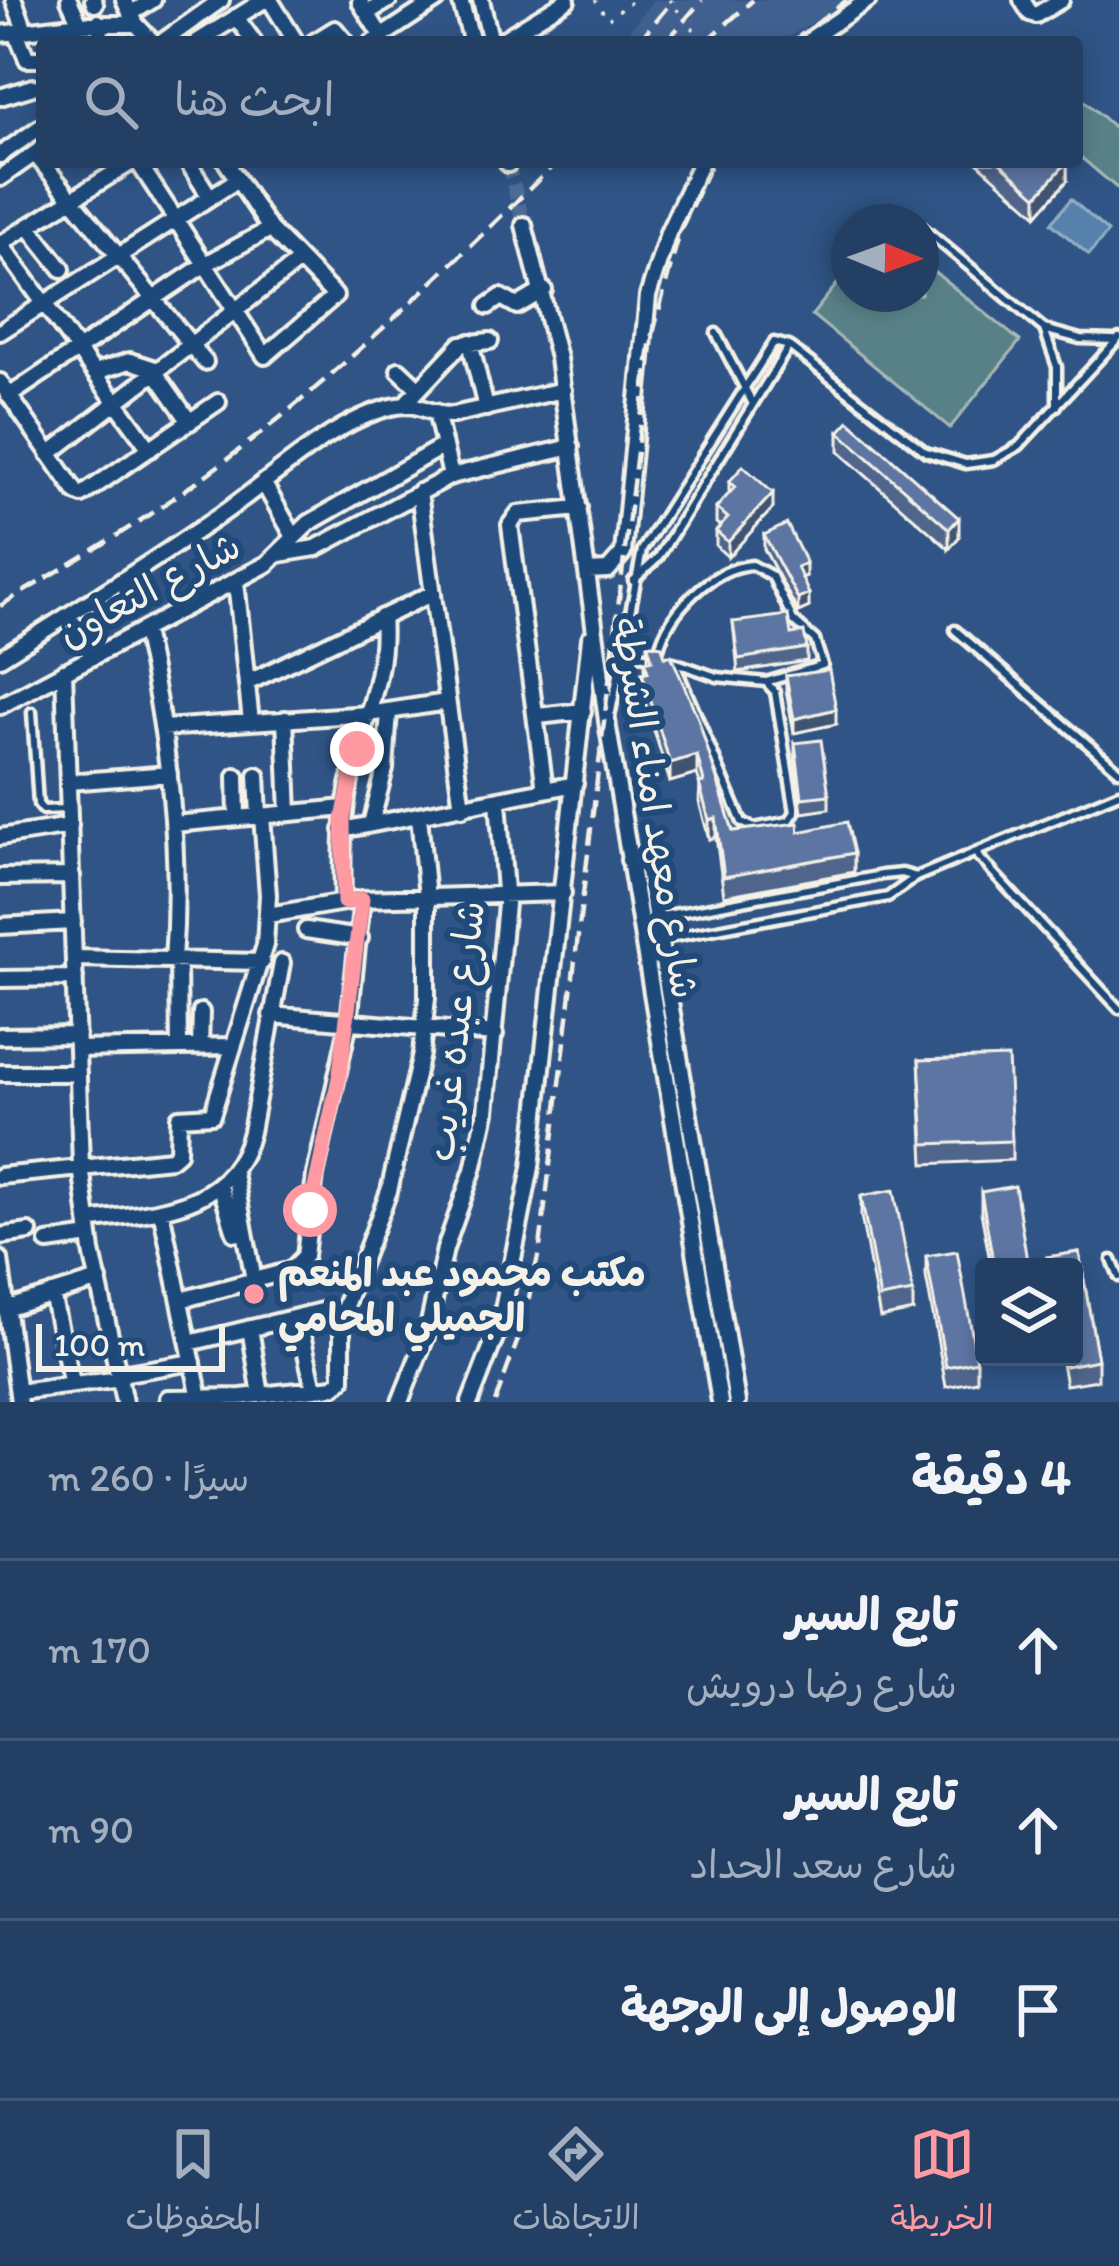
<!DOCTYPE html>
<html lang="ar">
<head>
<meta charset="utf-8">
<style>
  body { margin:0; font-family:Itim,"Playpen Sans Arabic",sans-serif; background:#2b466a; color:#f1f3f6; direction:rtl }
  .controls { position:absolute; right:36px; bottom:36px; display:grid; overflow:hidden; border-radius:12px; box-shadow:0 6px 18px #0003 }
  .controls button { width:108px; height:108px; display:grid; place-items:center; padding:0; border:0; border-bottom:3px solid #405878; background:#233f64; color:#f1f3f6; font:60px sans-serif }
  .compass { position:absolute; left:831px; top:204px; width:108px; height:108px; border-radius:50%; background:#233f64; box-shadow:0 6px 18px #0003; rotate:91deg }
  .scale { position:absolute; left:36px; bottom:30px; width:189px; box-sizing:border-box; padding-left:12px; border:6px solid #f4f1e8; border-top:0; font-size:33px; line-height:42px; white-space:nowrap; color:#f4f1e8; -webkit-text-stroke:9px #1f4a7a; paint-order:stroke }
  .stop { position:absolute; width:36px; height:36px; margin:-27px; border:9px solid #ff9aa2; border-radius:50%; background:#fff }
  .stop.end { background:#ff9aa2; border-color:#fff; box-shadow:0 3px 12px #0008 }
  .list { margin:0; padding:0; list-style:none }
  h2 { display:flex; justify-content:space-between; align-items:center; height:156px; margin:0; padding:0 48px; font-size:51px }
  h2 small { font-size:39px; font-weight:400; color:#a3afbf }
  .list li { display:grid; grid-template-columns:78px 1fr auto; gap:36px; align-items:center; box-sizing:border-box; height:180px; padding:0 48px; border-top:3px solid #405878 }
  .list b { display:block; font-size:45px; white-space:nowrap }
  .list p { margin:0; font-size:39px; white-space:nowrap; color:#a3afbf }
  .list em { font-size:39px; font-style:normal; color:#a3afbf }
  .icon { flex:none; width:66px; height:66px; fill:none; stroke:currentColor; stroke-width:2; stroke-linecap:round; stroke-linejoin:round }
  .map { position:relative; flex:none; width:1119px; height:1402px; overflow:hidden; direction:ltr }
  .search { position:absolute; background:#233f64; box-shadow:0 6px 18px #0003; left:36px; right:36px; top:36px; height:132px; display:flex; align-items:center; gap:30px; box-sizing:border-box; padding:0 42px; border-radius:12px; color:#a3afbf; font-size:45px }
  .sheet { height:696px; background:#233f64 }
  nav { display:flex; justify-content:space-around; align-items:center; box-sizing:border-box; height:168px; border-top:3px solid #405878; background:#233f64; font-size:33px; color:#a3afbf }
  nav a { display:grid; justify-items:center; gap:6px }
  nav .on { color:#ff9aa2 }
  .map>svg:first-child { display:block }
  .built { fill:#416190 }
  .green { fill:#598187; stroke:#a6b9b8; stroke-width:3 }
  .water { fill:#5581ac; stroke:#95aec4; stroke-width:3 }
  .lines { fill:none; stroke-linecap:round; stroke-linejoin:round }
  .minor-tunnel { stroke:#4d6c94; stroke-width:14; stroke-dasharray:14 7; stroke-linecap:butt }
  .service-casing { stroke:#f4f1e8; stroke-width:15 }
  .minor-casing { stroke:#f4f1e8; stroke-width:22 }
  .path { stroke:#f4f1e8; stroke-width:3; stroke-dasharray:3 9; stroke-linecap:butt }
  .service { stroke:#1f4a7a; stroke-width:6 }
  .minor { stroke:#1f4a7a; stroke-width:14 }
  .rail { stroke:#f4f1e8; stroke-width:4.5; stroke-dasharray:18 9; stroke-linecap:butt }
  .path-bridge { stroke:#f4f1e8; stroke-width:3; stroke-dasharray:3 9; stroke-linecap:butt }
  .wall { fill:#50658b; stroke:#f4f1e8; stroke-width:3 }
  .shaded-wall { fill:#415271; stroke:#f4f1e8; stroke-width:3 }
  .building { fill:#5d75a2; stroke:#f4f1e8; stroke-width:3 }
  .route { stroke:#ff9aa2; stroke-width:15 }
  .poi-dot { fill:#ff9aa2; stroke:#1f4a7a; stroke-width:4.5 }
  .labels { text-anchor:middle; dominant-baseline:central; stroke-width:12; stroke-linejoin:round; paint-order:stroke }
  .street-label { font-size:39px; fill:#f4f1e8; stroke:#1f4a7a }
  .poi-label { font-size:39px; font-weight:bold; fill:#f4f1e8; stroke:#1f4a7a; text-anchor:start }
</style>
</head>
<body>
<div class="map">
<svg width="1119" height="1402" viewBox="0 0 1119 1402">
  <rect width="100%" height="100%" fill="#2f5485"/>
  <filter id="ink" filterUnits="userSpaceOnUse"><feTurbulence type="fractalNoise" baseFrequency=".00833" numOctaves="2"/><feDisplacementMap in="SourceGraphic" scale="24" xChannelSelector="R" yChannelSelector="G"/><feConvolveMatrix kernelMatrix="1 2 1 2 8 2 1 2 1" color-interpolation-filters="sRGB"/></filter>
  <g filter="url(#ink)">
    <!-- built -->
    <path class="built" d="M653,0H850L780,42H620Z"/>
    <!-- green -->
    <path class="green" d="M1077,94L1119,132V190L1077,154Z
      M921,261L1020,341L950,428L812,315L849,269V294H921Z"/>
    <!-- water -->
    <path class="water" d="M1071,199L1108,232L1089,255L1051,223Z"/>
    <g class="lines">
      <!-- minor-tunnel -->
      <path class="minor-tunnel" d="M508,164L524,225"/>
      <defs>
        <path id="service" d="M922,227L1044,329L1080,339L1114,340
          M1044,329L1057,367V406
          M716,333L753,404
          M633,581L658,558L789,346
          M955,630L1119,771
          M659,649C669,611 711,568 752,565L772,576L793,620L815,640L823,665L766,682
          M618,658L627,653L656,658
          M669,661L674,662L717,677L766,682L775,692L795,812L789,821L754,828L742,822L674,662
          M32,712L38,804L43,810L66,809
          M611,712L642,550L774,342L789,346L926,452L966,464L994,460L1019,446L1119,338
          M977,855L1119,1009
          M656,917L882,875L902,873L916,877
          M664,939L888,897L916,877L1119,793
          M1112,1260L1119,1277"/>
        <path id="minor" d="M14,0L25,30
          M69,0L80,24
          M93,0L95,4
          M124,0L136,24L153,42
          M270,0L296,42
          M460,0L472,42
          M481,0L491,42
          M1022,0L1030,13L1036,15L1061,0
          M360,2L382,37
          M367,13L389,0
          M130,14L153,0
          M236,17L254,42
          M98,22L103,42
          M16,32L27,59H42
          M0,34L80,24H136
          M162,42L221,0
          M197,42L264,0
          M314,42L335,29L346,42
          M373,42L437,0
          M499,42L567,0
          M806,42L868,0
          M0,97L33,87
          M35,154L205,362
          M0,155L42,126
          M138,162L265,356L335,296L270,229L226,162
          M507,162L508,164
          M189,164L210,197
          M0,178L40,150
          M524,225L558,358L608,728L720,1402
          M28,226L62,269
          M0,243L150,449
          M0,244L132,162
          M488,306L501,297L517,306L544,290
          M0,332L237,180
          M470,342L486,408
          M399,370L419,389
          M95,372L130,361L158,370
          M155,372L190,422
          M0,382L76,492L82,495L218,402
          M9,396L204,265L270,229
          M404,405L461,344L490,341
          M436,412L451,476
          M49,454L298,262
          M264,484L293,535
          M419,492L462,808
          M279,554L316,548L451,476L571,447
          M587,571L608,570L623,553L648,296L668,233L701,162
          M236,581L251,722
          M69,615L92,657
          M144,631C168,740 182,849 173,960
          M0,658C74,612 147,565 219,516C270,481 330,422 391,407C422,400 428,416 453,415L563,390
          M64,671L81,1166L92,1251L124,1402
          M247,683L433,593
          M0,706L267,564L309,523L443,446
          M538,716L583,711
          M285,719L289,813
          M163,728L368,714L447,702
          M257,775L259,816
          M236,776L237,818
          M68,782L169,774
          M545,790L510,525L518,514L579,508
          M174,824L345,808
          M371,824L385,769L389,711
          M342,830L575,784
          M0,837L70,826
          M629,860L643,863L648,871L737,1402
          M0,877L72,876
          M343,902C342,857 341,816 352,772C364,719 387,672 382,617
          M268,915L362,899L563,893
          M0,926L73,922
          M306,930L360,938
          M75,958L262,962
          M178,960L179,1047
          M0,979L75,978
          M271,1015L495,1034
          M0,1036L77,1035
          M200,1047L201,1012
          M77,1049L232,1046
          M0,1073H78
          M234,1173L254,1280
          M0,1176L171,1159L178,1153L179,1117L212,1115L265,945L268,895L262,816
          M220,1185L235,1233L245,1234
          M161,1210L200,1398
          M88,1221C155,1211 231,1211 251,1132L282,963
          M0,1236L29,1232
          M48,1242L90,1236
          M0,1259L19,1402
          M52,1294L72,1385
          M181,1300L291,1270L305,1256L315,1175L349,1022L362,899
          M5,1309L99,1280
          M298,1317L314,1389
          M250,1328L261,1395
          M189,1343L322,1311L342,1314
          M120,1374L193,1362
          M18,1392L121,1379
          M168,1398L241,1397L334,1387L342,1380V1314L389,1191L421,1054L427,998V897L419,816
          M400,1402L426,1337L445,1249L473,1170L486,1112L506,904L498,801
          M470,1402L500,1325L531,1167L590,638"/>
      </defs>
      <!-- service casing -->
      <use href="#service" class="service-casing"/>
      <!-- minor casing -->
      <use href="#minor" class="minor-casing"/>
      <!-- path -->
      <path class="path" d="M595,0L608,19L633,0"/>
      <!-- service -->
      <use href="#service" class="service"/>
      <!-- minor -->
      <use href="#minor" class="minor"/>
      <!-- rail -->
      <path class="rail" d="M638,42L673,0
        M666,42L702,0
        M706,42L753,0
        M793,42L847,0
        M0,606C52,574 106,544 156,510C304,411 430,285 557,162
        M495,1402L523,1326L540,1247L650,345L680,231L712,162"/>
      <!-- path-bridge -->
      <path class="path-bridge" d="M669,0L704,42"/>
    </g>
    <!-- wall -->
    <path class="wall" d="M977,162H1067V181L1037,215Z
      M839,432L959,537L949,549L839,452Z
      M729,482L773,508L728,557L716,546V531L720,526L716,523V508L729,494Z
      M764,535L806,576L802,578L809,607L798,612L764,549Z
      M733,622L791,634L807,648V661L738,672Z
      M648,645L665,657L733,831L799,832L854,853V872L724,896L716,837L709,839L699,802L700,783L697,774L670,782L642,692V673L645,672V662L648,661Z
      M786,676L836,724L794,733L786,690Z
      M795,743L829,795V809L802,813L795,758Z
      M919,1060L1012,1141V1160L924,1164Z
      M981,1192L1028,1267H991L981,1212Z
      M861,1196L913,1292V1311L880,1318L861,1216Z
      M1079,1252L1098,1360V1380L1066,1385L1061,1357H1074V1267H1047V1257Z
      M926,1256L977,1361V1381L946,1387L926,1276Z"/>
    <!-- shaded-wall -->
    <path class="shaded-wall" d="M1067,162V181L1037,215V196Z
      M773,493V508L728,557V542Z
      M959,518V537L949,549V529Z
      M806,563V576L797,580V567Z
      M809,594V607L798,612V599Z
      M836,709V724L794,733V719Z
      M697,755V774L670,782V763Z
      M716,818V837L709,839V820Z"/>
    <!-- building -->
    <path class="building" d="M999,162H1067L1037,196Z
      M849,421L959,518L949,529L839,432Z
      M743,466L773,493L728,542L716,531L728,518L716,508L735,487L729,482Z
      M787,524L806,563L797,567L809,594L798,599L764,535Z
      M788,615L791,634L804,632L807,648L738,659L733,622Z
      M651,644L662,646L665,657L671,655L698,718L733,831L798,823L799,832L847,822L854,853L724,877L716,818L709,820L699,783L704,782L697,755L670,763L642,673L648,672L645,662L652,660L648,645Z
      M829,670L836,709L794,719L786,676Z
      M821,740L829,795L802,798L795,743Z
      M1008,1057L1012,1141L924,1144L919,1060Z
      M1015,1186L1028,1267H994L981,1192Z
      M894,1190L913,1292L880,1298L861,1196Z
      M957,1251L977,1361L946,1367L926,1256Z
      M1079,1252L1098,1360L1066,1366L1064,1357H1074V1267H1049L1047,1257Z"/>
  </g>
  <g class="lines" filter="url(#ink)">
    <!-- route -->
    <path class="route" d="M310,1210L340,1073L362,899L344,902L343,819L357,749"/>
  </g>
  <!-- markers -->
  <circle class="poi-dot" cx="254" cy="1294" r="12"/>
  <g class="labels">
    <!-- street labels -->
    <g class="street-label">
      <text transform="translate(149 589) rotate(-28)">شارع التعاون</text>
      <text transform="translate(656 808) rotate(81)">شارع معهد امناء الشرطة</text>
      <text transform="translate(455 1031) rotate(-83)">شارع عبده غريب</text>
    </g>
    <!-- poi labels -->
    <g class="poi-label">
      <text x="278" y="1272">مكتب محمود عبد المنعم<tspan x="278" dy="45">الجميلي المحامي</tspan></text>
    </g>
  </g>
</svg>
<div class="controls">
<button><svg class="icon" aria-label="layers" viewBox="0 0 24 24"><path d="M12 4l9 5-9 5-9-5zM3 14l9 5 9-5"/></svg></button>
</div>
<svg class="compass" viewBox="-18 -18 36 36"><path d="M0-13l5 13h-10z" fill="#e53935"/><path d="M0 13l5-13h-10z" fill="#a3afbf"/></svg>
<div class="scale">100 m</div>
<div class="stop" style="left:310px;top:1210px"></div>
<div class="stop end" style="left:357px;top:749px"></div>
<div class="search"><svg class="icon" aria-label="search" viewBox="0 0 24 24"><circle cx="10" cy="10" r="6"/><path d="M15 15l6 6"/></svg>ابحث هنا</div>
</div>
<section class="sheet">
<h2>4 دقيقة<small>سيرًا · 260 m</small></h2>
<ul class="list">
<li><svg class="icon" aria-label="ahead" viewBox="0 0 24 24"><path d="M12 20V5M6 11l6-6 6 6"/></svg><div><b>تابع السير</b><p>شارع رضا درويش</p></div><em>170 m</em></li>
<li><svg class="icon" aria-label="ahead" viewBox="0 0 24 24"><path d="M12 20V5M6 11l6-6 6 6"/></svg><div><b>تابع السير</b><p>شارع سعد الحداد</p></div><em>90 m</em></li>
<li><svg class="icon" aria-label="arrive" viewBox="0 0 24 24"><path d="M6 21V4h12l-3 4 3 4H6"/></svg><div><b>الوصول إلى الوجهة</b></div></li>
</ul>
</section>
<nav>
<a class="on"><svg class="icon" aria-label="map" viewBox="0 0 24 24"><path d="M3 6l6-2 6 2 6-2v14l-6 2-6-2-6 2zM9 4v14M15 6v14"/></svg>الخريطة</a>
<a><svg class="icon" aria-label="directions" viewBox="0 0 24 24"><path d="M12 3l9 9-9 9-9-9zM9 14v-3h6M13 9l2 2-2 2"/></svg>الاتجاهات</a>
<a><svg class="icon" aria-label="saved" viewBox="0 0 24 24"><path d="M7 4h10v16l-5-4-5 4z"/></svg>المحفوظات</a>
</nav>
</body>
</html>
